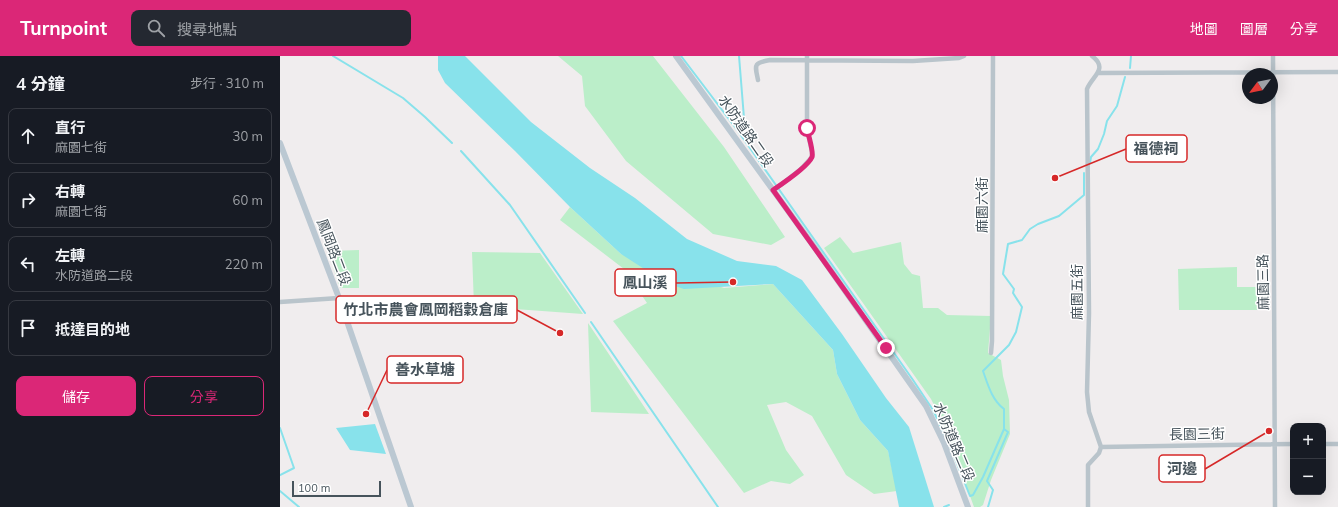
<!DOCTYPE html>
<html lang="zh-TW">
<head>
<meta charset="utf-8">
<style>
  body { margin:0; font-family:Mulish,"Noto Sans TC",sans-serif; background:#242831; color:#f1f3f6 }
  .controls { position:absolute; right:12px; bottom:12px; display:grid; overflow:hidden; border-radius:8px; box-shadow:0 4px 16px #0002 }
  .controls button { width:36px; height:36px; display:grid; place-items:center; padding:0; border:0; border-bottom:1px solid #363941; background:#171b24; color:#f1f3f6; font:20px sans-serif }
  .compass { position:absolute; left:962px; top:12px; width:36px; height:36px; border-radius:50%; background:#171b24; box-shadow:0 4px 16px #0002; rotate:238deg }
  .scale { position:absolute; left:12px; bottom:10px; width:89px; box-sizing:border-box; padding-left:4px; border:2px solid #46535b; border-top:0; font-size:11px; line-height:14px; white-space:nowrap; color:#46535b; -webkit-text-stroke:3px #fff; paint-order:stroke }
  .stop { position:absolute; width:12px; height:12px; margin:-9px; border:3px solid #db2777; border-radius:50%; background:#fff }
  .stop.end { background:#db2777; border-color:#fff; box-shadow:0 1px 4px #0008 }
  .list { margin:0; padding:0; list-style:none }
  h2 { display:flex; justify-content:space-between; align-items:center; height:52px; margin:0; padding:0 16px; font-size:17px }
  h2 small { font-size:13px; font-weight:400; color:#9ea1a6 }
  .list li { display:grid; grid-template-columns:26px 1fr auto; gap:12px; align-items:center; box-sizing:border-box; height:56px; margin:0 8px 8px; padding:0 8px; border:1px solid #363941; border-radius:8px }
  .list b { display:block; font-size:15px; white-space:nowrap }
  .list p { margin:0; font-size:13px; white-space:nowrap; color:#9ea1a6 }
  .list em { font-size:13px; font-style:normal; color:#9ea1a6 }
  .actions { display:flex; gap:8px; padding:12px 16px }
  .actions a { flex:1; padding:9px 0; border:1px solid #db2777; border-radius:8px; text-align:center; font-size:14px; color:#db2777 }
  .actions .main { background:#db2777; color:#fff }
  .icon { flex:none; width:22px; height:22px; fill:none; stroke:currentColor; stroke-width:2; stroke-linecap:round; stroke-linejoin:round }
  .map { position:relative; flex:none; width:1058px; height:451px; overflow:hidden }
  header { display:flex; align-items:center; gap:24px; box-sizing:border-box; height:56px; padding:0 20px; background:#db2777; color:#fff }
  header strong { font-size:19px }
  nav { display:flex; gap:22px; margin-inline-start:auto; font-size:14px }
  .search { width:280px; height:36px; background:#242831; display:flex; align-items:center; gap:10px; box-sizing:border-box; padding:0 14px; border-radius:8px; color:#9ea1a6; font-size:15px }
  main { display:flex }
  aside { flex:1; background:#171b24 }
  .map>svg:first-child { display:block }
  .green { fill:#bbeec9 }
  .water { fill:#88e2eb }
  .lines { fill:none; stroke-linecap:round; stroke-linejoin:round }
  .stream { stroke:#88e2eb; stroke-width:2 }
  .street { stroke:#b9c4cb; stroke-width:4.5 }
  .secondary { stroke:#bbc8d2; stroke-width:6 }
  .route { stroke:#db2777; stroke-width:5 }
  .labels { text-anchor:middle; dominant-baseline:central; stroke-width:3; stroke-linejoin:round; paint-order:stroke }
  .street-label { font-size:14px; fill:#46535b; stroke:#fff }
  .leader { fill:none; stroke:#d62828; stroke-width:1.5 }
  .callout-dot { fill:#d62828; stroke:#fff; stroke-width:1.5 }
  .callout { fill:#fff; stroke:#d62828; stroke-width:1.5 }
  .callout-label { font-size:15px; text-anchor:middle; font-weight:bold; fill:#46535b }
</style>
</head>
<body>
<header>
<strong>Turnpoint</strong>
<div class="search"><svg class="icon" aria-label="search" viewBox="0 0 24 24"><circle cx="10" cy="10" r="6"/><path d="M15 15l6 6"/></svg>搜尋地點</div>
<nav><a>地圖</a><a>圖層</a><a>分享</a></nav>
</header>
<main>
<aside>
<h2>4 分鐘<small>步行 · 310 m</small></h2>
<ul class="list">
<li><svg class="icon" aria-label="ahead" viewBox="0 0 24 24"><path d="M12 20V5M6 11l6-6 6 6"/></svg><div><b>直行</b><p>麻園七街</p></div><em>30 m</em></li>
<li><svg class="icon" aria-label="right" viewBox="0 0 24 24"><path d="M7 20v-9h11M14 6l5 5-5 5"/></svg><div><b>右轉</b><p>麻園七街</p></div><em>60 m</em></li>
<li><svg class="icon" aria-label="left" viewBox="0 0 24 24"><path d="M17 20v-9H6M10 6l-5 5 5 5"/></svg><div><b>左轉</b><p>水防道路二段</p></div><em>220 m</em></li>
<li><svg class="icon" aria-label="arrive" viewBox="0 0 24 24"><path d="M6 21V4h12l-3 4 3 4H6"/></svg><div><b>抵達目的地</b></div></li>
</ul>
<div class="actions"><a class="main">儲存</a><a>分享</a></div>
</aside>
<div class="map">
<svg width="1058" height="451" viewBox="0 0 1058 451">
  <rect width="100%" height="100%" fill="#f0edee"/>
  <!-- green -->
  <path class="green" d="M278,0H373L444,91L505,181L491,189L433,178L346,105L305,50L302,20Z
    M290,151L341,198L444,232L493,228L553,294L557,318L580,364L608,395L617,435L594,438L566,419L532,360L506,346L487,349L506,394L524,419L510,428L491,425L464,437L333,265L367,247L344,213L280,164Z
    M560,181L573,197L621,186L624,208L632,218L640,220L643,252H658L667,259L711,260L708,297L721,304L723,320L729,344L730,378L711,424L703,449L700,451H694L664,369L651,343L544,192Z
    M79,194V232H60L48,195Z
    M192,196L260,197L303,258L194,250Z
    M957,211V231H989L990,254H899L898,213Z
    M308,267L369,358L311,356Z"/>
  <!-- water -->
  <path class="water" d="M158,0H185L251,66L310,112L355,142L407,183L457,205L496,210L522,224L562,278L606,342L629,371L654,451H619L608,395L580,364L557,318L553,294L493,228L404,233L386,227L341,198L290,151L235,95L165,27L158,14Z
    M95,368L106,398L70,394L56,372Z"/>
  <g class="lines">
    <!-- stream -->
    <path class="stream" d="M53,0L123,42L145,61L172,87
      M401,0L458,75L633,324L653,354L670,390L690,440L693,439L703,421L724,373V353C712,344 708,329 703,315L729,289L736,276L742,251L733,237L734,233L723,218L728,188L742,184L750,173L758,168L779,160L804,139V117
      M850,12L851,0
      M458,75L464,62L459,0
      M181,95L230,149L305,257
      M810,107L811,101L818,93L824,78L827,65L837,50L845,21
      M311,266L438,451
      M0,372L14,412L0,419
      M0,435L19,451
      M664,451L669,449
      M708,451L713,434L707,425L728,376L724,373"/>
    <!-- street -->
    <path class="street" d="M993,0L995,451
      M818,17L1058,16
      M478,24C475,9 473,7 490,4L633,5L679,2L684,0
      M493,135L521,113L532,101V96L527,73V0
      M0,246L59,242
      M711,297L712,285L713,0
      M1043,388H1058
      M821,391L1013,388
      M808,451V409L819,397L821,391L809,356L807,336L809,257L807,33C812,20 829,13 812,0"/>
    <!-- secondary -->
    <path class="secondary" d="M396,0L535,192L646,350L664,387L688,451
      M0,87L59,242L131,451"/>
  </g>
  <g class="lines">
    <!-- route -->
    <path class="route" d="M527,72C528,79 534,96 532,101C528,110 502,128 493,134L606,292"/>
  </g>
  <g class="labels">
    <!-- street labels -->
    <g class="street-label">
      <text transform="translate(466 75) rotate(55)">水防道路二段</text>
      <text transform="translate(702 149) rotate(-90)">麻園六街</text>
      <text transform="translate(54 196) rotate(69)">鳳岡路二段</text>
      <text transform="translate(983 226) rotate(-91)">麻園三路</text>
      <text transform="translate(797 236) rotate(-90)">麻園五街</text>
      <text transform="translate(917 378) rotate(-1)">長園三街</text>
      <text transform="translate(674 386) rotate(67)">水防道路二段</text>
    </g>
  </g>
  <!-- callouts -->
  <path class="leader" d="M775 122L846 93M453 226L396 227M280 277L237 254M86 358L107 314M989 375L925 413"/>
  <g class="callout-dot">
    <circle cx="775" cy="122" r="4"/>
    <circle cx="453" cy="226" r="4"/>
    <circle cx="280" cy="277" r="4"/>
    <circle cx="86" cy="358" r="4"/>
    <circle cx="989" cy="375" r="4"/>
  </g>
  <g class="callout">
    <rect x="846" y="79" width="61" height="27" rx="4"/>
    <rect x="335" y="213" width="61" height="27" rx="4"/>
    <rect x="56" y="240" width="181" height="27" rx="4"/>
    <rect x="107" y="300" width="76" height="27" rx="4"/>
    <rect x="879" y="399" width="46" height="27" rx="4"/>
  </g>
  <g class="callout-label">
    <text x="876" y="98">福德祠</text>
    <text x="365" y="232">鳳山溪</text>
    <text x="146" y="259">竹北市農會鳳岡稻穀倉庫</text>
    <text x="145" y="319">善水草塘</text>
    <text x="902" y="418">河邊</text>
  </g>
</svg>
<div class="controls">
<button>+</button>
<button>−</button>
</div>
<svg class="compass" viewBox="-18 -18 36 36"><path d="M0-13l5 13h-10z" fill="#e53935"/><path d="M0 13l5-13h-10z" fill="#9ea1a6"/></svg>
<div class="scale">100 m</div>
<div class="stop" style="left:527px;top:72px"></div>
<div class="stop end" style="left:606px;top:292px"></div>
</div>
</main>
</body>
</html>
